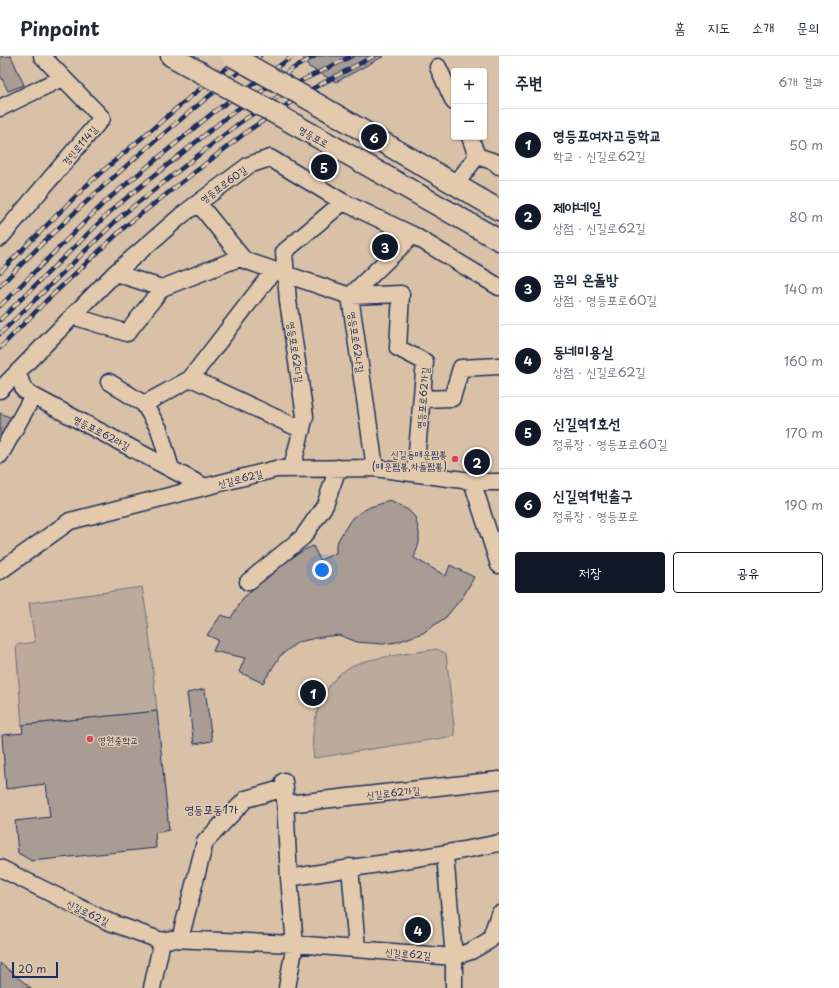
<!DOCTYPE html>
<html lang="ko">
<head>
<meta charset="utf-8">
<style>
  body { margin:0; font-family:"Playpen Sans","Poor Story",sans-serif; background:#f6f6f7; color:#1f2937 }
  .controls { position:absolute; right:12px; top:12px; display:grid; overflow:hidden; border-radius:4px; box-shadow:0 1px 3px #0004 }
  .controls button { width:36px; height:36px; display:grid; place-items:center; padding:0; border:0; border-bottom:1px solid #e0e1e3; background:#fff; color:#1f2937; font:20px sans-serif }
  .scale { position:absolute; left:12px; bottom:10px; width:46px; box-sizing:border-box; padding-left:4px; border:2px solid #1b2f5e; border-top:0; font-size:11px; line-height:14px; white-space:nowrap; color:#1b2f5e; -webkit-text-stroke:3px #e4caac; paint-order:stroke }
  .you { position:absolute; left:322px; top:514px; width:14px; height:14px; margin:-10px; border:3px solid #fff; border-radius:50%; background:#1a73e8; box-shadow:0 0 0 6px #1a73e833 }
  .badge { display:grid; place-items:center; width:26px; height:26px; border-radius:50%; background:#111827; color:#fff; font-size:13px; font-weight:700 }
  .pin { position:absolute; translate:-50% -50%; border:2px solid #fff; box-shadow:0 1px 4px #0006 }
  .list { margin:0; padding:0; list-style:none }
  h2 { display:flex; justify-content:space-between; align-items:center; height:52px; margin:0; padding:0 16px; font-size:17px }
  h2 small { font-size:13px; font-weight:400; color:#747a83 }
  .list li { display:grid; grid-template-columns:26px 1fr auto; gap:12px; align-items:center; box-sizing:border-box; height:72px; padding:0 16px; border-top:1px solid #e0e1e3 }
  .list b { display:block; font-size:15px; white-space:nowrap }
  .list p { margin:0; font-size:13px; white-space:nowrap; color:#747a83 }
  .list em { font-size:13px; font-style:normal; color:#747a83 }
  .actions { display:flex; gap:8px; padding:12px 16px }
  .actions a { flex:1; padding:9px 0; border:1px solid #111827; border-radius:4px; text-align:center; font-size:14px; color:#111827 }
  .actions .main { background:#111827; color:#fff }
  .map { position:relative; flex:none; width:499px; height:932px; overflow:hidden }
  header { display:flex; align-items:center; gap:24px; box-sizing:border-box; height:56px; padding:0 20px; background:#fff; border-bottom:1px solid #e0e1e3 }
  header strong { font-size:19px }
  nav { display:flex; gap:22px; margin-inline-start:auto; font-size:14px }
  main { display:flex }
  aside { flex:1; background:#fff }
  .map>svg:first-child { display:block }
  .green { fill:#bcab9c; stroke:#6c6d7d }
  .building { fill:#a99c95; stroke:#1b2f5e }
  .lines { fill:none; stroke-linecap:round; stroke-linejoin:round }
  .minor-casing { stroke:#1b2f5e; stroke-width:19 }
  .major-casing { stroke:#1b2f5e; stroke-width:23 }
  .minor { stroke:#e4caac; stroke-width:16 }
  .major { stroke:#e4caac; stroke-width:20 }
  .rail-casing { stroke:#1b2f5e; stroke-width:4.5 }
  .rail { stroke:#e4caac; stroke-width:3; stroke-dasharray:9; stroke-linecap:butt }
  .major-bridge-casing { stroke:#1b2f5e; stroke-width:23; stroke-linecap:butt }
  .major-bridge { stroke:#e4caac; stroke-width:20 }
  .poi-dot { fill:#d1495b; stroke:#e4caac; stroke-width:1.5 }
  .labels { text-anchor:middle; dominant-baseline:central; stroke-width:3; stroke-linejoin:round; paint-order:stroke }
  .street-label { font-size:10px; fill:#1b2f5e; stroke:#e4caac }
  .poi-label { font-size:10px; fill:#1b2f5e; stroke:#e4caac; text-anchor:end }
  .quarter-label { font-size:12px; fill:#1b2f5e; stroke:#e4caac }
</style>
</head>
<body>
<header>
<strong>Pinpoint</strong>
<nav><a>홈</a><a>지도</a><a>소개</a><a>문의</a></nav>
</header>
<main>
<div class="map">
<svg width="499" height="932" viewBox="0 0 499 932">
  <rect width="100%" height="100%" fill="#d8c1a7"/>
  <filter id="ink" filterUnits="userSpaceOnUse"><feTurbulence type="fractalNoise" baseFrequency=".025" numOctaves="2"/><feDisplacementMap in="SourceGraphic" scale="8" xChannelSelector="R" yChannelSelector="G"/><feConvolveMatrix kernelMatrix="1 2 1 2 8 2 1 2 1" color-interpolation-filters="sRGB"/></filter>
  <g filter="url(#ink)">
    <!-- green -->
    <path class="green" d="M142,531L148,567L157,655L22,669L16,589L35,586L29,547Z
      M437,593L446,598L455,680L314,702C308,669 322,619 359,607C381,600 414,597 437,593Z"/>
    <!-- building -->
    <path class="building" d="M11,0L24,29L8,35L0,19V1Z
      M302,0H384L336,26L309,11Z
      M0,357L12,362L0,389Z
      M390,445L408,454L415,461L419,476V487L414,502L446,520L450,509L474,521L464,539L446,561L423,577L397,586L383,588L357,586L339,579L321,581L298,586L280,600L263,627L239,616L245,602L213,595L218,584L207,579L221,559L231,562L243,542L251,535L287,505L304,494L313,490L320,504L336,497V489L340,481L350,465L359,457L370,451Z
      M205,633L212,685L194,688L187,637Z
      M157,655L169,774L155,777L156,792L32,805L18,797L15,765L50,761L46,728L6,733L2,679L23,677L22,669Z
      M0,907L31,932H0Z"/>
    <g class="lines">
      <defs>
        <path id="minor" d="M438,11L454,46
          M0,52L62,22
          M477,100L495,106L499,110
          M455,129L477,100L470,81
          M198,147L244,204L350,240L375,412
          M0,182L102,62L42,0
          M162,232L242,201
          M350,240L401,238L398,292L425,306L415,417
          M350,240L413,179
          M73,260L127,277L162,232L115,217
          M17,316L24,334L33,340L205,431
          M191,322L302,374
          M109,326L144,348L159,373L171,413
          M0,334L115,217L182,159L249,109L270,102L343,146L413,179L499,231
          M422,343L452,342L461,312L499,310
          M144,348L190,323L274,214
          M0,399L33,340
          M292,412L305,360L288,245L284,196L343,146
          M472,425L499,509
          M0,515L70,465L276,413L375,412L478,426H499
          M248,526L303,481L325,449L338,412
          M284,725L289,822L295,888L287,932
          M287,748L499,724
          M445,799L454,901V932
          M350,811L357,893
          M0,812L107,865L162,885L171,883L295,888L454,901L471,895L490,884L499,858
          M289,822C359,810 430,802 499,787
          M180,883L205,786L246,743L285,732
          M152,932L162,885"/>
        <path id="major" d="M171,0L198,15
          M319,49L499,154
          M294,68L499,184"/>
      </defs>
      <!-- minor casing -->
      <use href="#minor" class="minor-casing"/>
      <!-- major casing -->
      <use href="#major" class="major-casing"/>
      <!-- minor -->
      <use href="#minor" class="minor"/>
      <!-- major -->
      <use href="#major" class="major"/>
      <defs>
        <path id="rail" d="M0,216L91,125L190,41L242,0
          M0,230C81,146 168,71 260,0
          M0,250L107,144L215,55L293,0
          M0,264L114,152L227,61L292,13L315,0
          M0,278L121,160L238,68L301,25L352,0
          M0,292L46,245L128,168L249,74L308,35L374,0"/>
      </defs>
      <!-- rail casing -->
      <use href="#rail" class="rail-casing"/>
      <!-- rail -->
      <use href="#rail" class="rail"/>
      <defs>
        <path id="major-bridge" d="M232,0L319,49
          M198,15L294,68"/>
      </defs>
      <!-- major-bridge casing -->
      <use href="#major-bridge" class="major-bridge-casing"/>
      <!-- major-bridge -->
      <use href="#major-bridge" class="major-bridge"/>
    </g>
  </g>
  <!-- markers -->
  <g class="poi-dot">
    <circle cx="455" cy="403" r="4"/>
    <circle cx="90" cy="683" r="4"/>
  </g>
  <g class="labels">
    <!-- street labels -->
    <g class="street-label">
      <text transform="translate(314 80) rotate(30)">영등포로</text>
      <text transform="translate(79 89) rotate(-50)">경인로114길</text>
      <text transform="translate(223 128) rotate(-36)">영등포로60길</text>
      <text transform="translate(357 286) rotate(82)">영등포로62나길</text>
      <text transform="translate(296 296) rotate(82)">영등포로62다길</text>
      <text transform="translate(422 342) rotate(-85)">영등포로62가길</text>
      <text transform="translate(102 376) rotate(28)">영등포로62라길</text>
      <text transform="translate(240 422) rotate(-14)">신길로62길</text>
      <text transform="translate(393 736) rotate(-6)">신길로62가길</text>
      <text transform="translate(88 856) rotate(26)">신길로62길</text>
      <text transform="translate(408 897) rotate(5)">신길로62길</text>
    </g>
    <!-- poi labels -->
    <g class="poi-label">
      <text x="447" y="397">신길동매운짬뽕<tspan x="447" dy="12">(매운짬뽕,차돌짬뽕)</tspan></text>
      <text x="98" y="683" text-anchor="start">영원중학교</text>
    </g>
    <!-- quarter labels -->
    <g class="quarter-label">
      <text x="211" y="753">영등포동1가</text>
    </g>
  </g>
</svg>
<div class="controls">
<button>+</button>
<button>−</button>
</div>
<div class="scale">20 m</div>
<div class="you"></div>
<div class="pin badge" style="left:313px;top:637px">1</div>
<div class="pin badge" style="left:477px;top:406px">2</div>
<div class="pin badge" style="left:385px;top:191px">3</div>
<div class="pin badge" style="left:418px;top:874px">4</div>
<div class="pin badge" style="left:324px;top:111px">5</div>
<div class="pin badge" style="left:374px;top:81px">6</div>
</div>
<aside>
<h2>주변<small>6개 결과</small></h2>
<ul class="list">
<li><span class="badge">1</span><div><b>영등포여자고등학교</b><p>학교 · 신길로62길</p></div><em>50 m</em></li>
<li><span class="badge">2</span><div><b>제야네일</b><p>상점 · 신길로62길</p></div><em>80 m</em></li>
<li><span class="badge">3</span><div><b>꿈의 온돌방</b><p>상점 · 영등포로60길</p></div><em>140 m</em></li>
<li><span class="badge">4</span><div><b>동네미용실</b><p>상점 · 신길로62길</p></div><em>160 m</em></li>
<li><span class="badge">5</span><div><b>신길역1호선</b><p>정류장 · 영등포로60길</p></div><em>170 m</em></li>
<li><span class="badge">6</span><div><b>신길역1번출구</b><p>정류장 · 영등포로</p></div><em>190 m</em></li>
</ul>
<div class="actions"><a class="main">저장</a><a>공유</a></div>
</aside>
</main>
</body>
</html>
